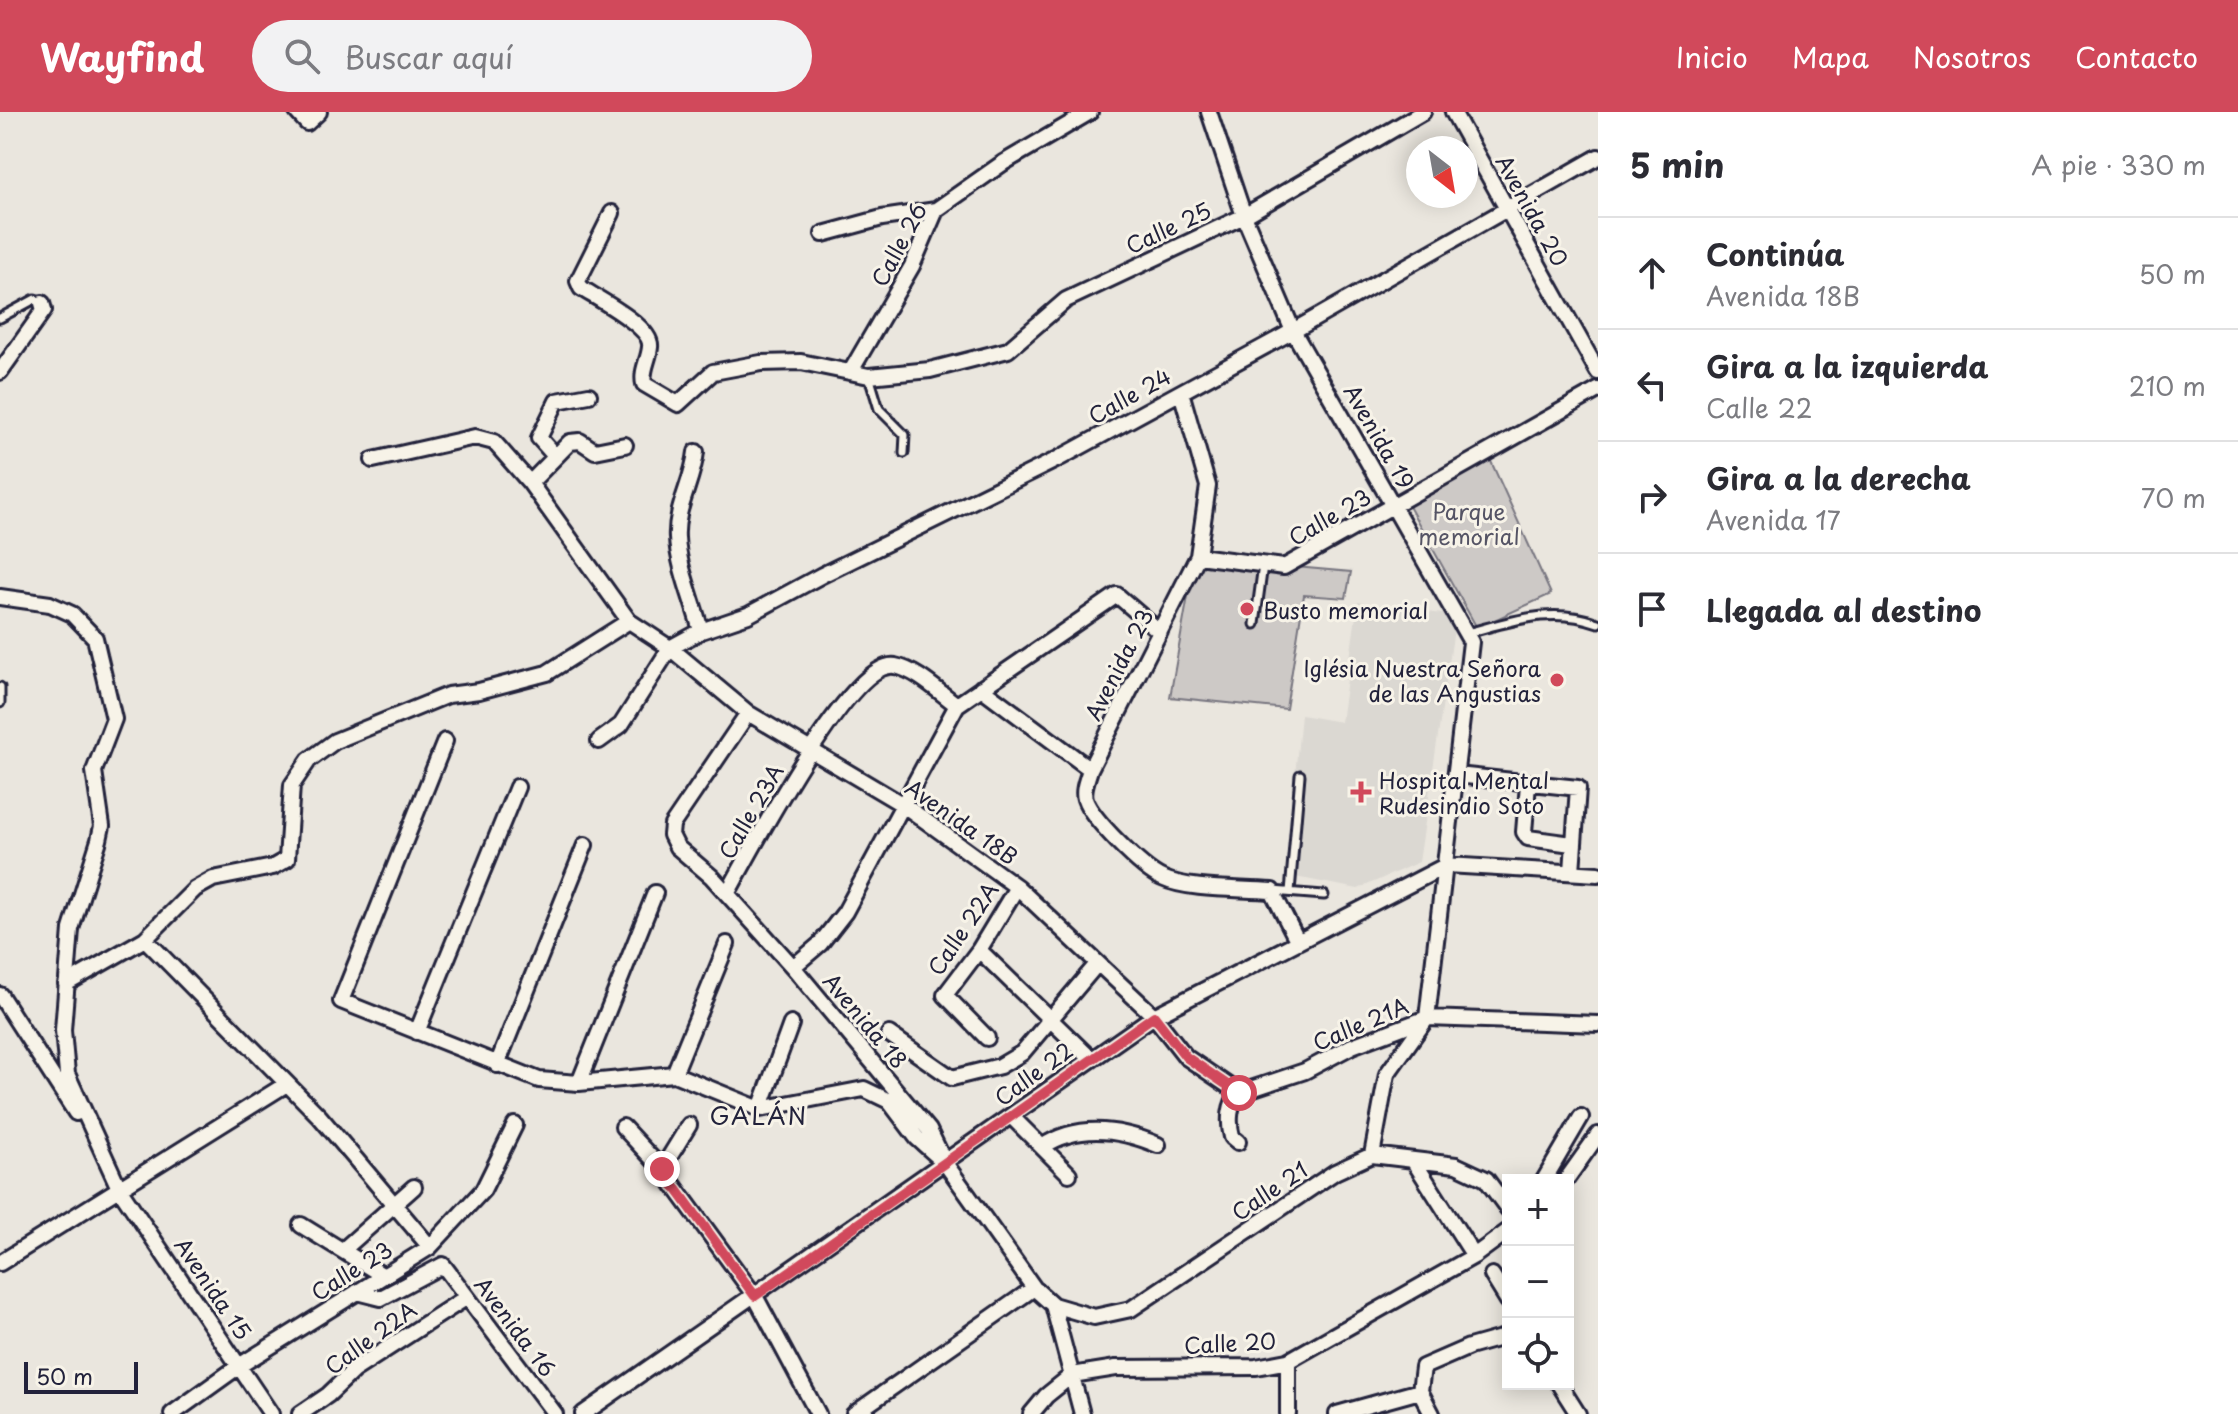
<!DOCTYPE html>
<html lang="es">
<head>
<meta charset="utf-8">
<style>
  body { margin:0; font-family:"Playpen Sans",sans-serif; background:#f2f2f3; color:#2b2b33 }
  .controls { position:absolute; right:24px; bottom:24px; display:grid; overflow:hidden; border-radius:0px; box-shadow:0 4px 20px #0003 }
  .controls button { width:72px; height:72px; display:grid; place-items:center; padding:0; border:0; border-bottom:2px solid #e1e1e2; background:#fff; color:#2b2b33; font:40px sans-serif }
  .compass { position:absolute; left:1406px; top:24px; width:72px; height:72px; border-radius:50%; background:#fff; box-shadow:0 4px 20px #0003; rotate:149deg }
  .scale { position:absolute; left:24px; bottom:20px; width:114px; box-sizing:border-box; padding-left:8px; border:4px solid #22223b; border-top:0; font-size:22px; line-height:28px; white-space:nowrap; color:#22223b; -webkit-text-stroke:6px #f7f3e8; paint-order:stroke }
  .stop { position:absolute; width:24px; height:24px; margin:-18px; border:6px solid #d1495b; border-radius:50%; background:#fff }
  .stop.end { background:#d1495b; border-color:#fff; box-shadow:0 2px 8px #0008 }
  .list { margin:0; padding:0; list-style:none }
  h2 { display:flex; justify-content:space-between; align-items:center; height:104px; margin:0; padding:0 32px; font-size:34px }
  h2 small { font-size:26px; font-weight:400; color:#7c7c81 }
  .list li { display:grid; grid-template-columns:52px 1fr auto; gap:24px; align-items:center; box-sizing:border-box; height:112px; padding:0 32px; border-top:2px solid #e1e1e2 }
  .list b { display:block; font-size:30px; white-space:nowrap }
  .list p { margin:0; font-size:26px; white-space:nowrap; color:#7c7c81 }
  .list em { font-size:26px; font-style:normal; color:#7c7c81 }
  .icon { flex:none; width:44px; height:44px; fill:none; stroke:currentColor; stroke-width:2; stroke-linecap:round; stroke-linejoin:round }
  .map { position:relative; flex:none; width:1598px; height:1302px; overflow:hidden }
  header { display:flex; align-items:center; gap:48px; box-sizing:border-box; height:112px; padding:0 40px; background:#d1495b; color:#fff }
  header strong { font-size:38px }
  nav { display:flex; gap:44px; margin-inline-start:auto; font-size:28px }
  .search { width:560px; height:72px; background:#f2f2f3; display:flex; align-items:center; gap:20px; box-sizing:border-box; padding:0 28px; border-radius:44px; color:#7c7c81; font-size:30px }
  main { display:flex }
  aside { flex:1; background:#fff }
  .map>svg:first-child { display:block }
  .built { fill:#dbd8d2 }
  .green { fill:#cdc9c6; stroke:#787680; stroke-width:2 }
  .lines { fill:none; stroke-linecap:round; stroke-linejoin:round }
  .service-casing { stroke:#22223b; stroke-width:13 }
  .minor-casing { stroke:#22223b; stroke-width:20 }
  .service { stroke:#f7f3e8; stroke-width:7 }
  .minor { stroke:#f7f3e8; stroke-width:14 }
  .route { stroke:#d1495b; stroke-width:10 }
  .poi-dot { fill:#d1495b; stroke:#f7f3e8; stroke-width:3 }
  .labels { text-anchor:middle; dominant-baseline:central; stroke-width:6; stroke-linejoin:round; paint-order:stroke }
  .street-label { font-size:22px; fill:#22223b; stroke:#f7f3e8 }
  .park-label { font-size:22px; fill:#555465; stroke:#f7f3e8 }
  .poi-label { font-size:22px; fill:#22223b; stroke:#f7f3e8; text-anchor:start }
  .neighbourhood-label { font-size:24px; letter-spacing:2px; fill:#22223b; stroke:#f7f3e8 }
</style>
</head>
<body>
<header>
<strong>Wayfind</strong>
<div class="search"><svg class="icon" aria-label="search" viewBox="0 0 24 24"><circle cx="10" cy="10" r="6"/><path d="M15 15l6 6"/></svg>Buscar aquí</div>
<nav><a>Inicio</a><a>Mapa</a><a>Nosotros</a><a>Contacto</a></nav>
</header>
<main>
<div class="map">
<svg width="1598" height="1302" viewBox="0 0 1598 1302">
  <rect width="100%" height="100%" fill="#eae6de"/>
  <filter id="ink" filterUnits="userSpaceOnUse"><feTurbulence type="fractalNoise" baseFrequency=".0125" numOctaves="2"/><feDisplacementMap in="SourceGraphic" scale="16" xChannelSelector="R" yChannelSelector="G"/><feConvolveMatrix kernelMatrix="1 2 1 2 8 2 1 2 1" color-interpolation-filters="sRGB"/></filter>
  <g filter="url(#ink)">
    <!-- built -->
    <path class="built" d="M1358,490L1456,504L1419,750L1358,777L1285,763L1301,603L1341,610Z"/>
    <!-- green -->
    <path class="green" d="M1489,345L1551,482L1477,516L1406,389Z
      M1196,439L1284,454L1351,460L1346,486L1304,483L1286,597L1170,585Z"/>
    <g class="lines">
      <defs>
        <path id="service" d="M0,206L35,187L42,191
          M869,264L879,297L905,323L904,341
          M1255,512L1263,453
          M1467,521C1513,509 1552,494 1598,511
          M0,575V591
          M1272,779L1324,783
          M1290,780L1300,663"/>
        <path id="minor" d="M297,0L307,11L319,0
          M1209,0L1244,104L1293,219L1471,530L1427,906L1387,962L1372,1043
          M1453,0L1598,260
          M612,101L578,169L581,176C598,187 653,215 650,235C649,248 641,258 644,272L678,292L713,260L761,251L801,250L869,264L930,258L1008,238L1066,188L1244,104L1423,0
          M823,122L882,106L936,98
          M851,259L912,154L936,98L1003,51L1090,0
          M0,260L44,198L42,191
          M1181,280L1208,374L1198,444L1090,657C1088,666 1082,677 1085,687C1091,706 1142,757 1162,766C1190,779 1241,776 1272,779L1298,830
          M696,340C693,369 675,396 677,426C678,454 694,492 701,519
          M554,343L539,326L557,289L589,283
          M373,348L475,325L494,330L530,371L629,509L670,536L748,601L905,694L1017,775L1154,904L1186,945L1239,981
          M530,371L570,330L580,329L595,339L625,333
          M1198,444L1284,455L1598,278
          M0,485L50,492L72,502L95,526L114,607L94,659L102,714L99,728L71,817L63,918L67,962L119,1076L271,1302
          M981,576L1090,657
          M748,601L672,713L671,723L677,735L712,765L793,855L929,1018L945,1051L1034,1176L1053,1193L1082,1302
          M445,629L341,889L539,968L579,971L674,962L760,997L864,977L889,989L917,1026L945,1051
          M599,629L621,613L670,536L701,519L748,503L822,463L1056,348L1293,219L1598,45
          M1457,663L1578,676L1572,759
          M1528,672L1524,720L1528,726L1572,732
          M727,782C749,743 850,547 895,554C917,558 940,581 957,593
          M145,827L320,1005L430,1135
          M979,838L1090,946
          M793,855L820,832L845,800L957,593L1117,483L1160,520
          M66,872L145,827L195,777L213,767L273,755L287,747L292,673L309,648L335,629L448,583L479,579L547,561L629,509
          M0,883L76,1001
          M417,920L517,675
          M889,922L952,966L1000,954L1022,941L1097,852
          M987,926L945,883L979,838L1017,775
          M497,953L585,733
          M674,962L727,832
          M579,971L655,781
          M1239,981L1305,959L1352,934L1427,906L1598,912
          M760,997L791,912
          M1011,1004L1069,1062
          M623,1015L662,1057L755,1184L818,1302
          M1238,1030L1232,1025C1228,1010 1229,992 1239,981
          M1042,1035C1078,1011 1120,1017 1158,1033
          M1413,1048L1474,1144
          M662,1057L689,1013
          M1544,1068L1581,1005
          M1566,1068L1598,1023
          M301,1113L382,1163
          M343,1138L414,1075
          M0,1151L285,973
          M1492,1163L1508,1189
          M357,1180L381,1186L443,1153L555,1302
          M1053,1193L1094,1205L1131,1197L1335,1060L1372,1043L1456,1053L1486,1067L1508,1097
          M1288,1249V1302
          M1559,1272L1578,1302
          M172,1302L239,1254L430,1135L483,1078L515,1013
          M300,1302L328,1283L354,1258L467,1185
          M583,1302L1154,904L1447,753L1598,762
          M854,1302L1034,1176
          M1031,1302L1046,1284L1072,1263L1116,1256L1256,1255L1288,1249L1474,1144L1508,1119
          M1337,1302L1420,1279
          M1432,1302L1420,1279L1423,1255L1469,1235L1508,1224"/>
      </defs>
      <!-- service casing -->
      <use href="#service" class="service-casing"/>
      <!-- minor casing -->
      <use href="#minor" class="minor-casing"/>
      <!-- service -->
      <use href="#service" class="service"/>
      <!-- minor -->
      <use href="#minor" class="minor"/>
    </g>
  </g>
  <g class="lines" filter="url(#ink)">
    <!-- route -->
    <path class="route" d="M662,1057L755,1184L1154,904L1186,945L1239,981"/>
  </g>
  <!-- markers -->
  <g class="poi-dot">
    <circle cx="1247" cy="497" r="8"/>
    <circle cx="1557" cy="568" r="8"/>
    <path d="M1357 668h8v8h8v8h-8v8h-8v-8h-8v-8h8z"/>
  </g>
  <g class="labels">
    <!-- street labels -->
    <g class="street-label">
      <text transform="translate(1533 98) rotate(61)">Avenida 20</text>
      <text transform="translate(1168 115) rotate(-25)">Calle 25</text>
      <text transform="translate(898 132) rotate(-62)">Calle 26</text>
      <text transform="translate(1129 283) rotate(-29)">Calle 24</text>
      <text transform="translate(1380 324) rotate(60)">Avenida 19</text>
      <text transform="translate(1329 404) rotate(-30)">Calle 23</text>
      <text transform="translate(1118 552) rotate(-63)">Avenida 23</text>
      <text transform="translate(750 699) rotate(-60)">Calle 23A</text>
      <text transform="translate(962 709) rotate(35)">Avenida 18B</text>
      <text transform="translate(962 816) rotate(-56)">Calle 22A</text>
      <text transform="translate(866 908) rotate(50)">Avenida 18</text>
      <text transform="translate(1360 911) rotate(-23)">Calle 21A</text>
      <text transform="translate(1033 961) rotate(-36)">Calle 22</text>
      <text transform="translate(1269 1078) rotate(-34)">Calle 21</text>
      <text transform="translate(351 1158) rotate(-32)">Calle 23</text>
      <text transform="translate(214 1176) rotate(56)">Avenida 15</text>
      <text transform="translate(516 1214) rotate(53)">Avenida 16</text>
      <text transform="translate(370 1225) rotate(-36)">Calle 22A</text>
      <text transform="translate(1230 1230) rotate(-3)">Calle 20</text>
    </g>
    <!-- park labels -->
    <g class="park-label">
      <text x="1469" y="398">Parque<tspan x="1469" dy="25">memorial</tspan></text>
    </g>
    <!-- poi labels -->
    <g class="poi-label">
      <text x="1263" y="497">Busto memorial</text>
      <text x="1541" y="555" text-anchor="end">Iglésia Nuestra Señora<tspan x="1541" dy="25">de las Angustias</tspan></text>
      <text x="1379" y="667">Hospital Mental<tspan x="1379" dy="25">Rudesindio Soto</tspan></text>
    </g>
    <!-- neighbourhood labels -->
    <g class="neighbourhood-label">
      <text x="759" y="1003">GALÁN</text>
    </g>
  </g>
</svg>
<div class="controls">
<button>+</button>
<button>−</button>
<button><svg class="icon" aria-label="locate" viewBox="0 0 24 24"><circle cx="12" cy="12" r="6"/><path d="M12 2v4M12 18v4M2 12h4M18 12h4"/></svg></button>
</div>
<svg class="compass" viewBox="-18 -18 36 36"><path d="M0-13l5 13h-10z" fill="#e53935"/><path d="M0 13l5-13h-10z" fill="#7c7c81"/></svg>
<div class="scale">50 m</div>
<div class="stop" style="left:1239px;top:981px"></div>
<div class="stop end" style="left:662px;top:1057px"></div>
</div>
<aside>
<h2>5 min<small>A pie · 330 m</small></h2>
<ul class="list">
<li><svg class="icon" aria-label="ahead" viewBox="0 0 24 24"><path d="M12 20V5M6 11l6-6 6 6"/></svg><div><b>Continúa</b><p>Avenida 18B</p></div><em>50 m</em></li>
<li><svg class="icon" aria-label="left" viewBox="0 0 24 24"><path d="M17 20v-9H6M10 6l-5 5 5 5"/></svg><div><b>Gira a la izquierda</b><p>Calle 22</p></div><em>210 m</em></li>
<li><svg class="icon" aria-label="right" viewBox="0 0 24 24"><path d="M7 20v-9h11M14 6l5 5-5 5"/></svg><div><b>Gira a la derecha</b><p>Avenida 17</p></div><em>70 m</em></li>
<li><svg class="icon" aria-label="arrive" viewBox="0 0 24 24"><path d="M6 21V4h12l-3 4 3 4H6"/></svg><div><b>Llegada al destino</b></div></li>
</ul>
</aside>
</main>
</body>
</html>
